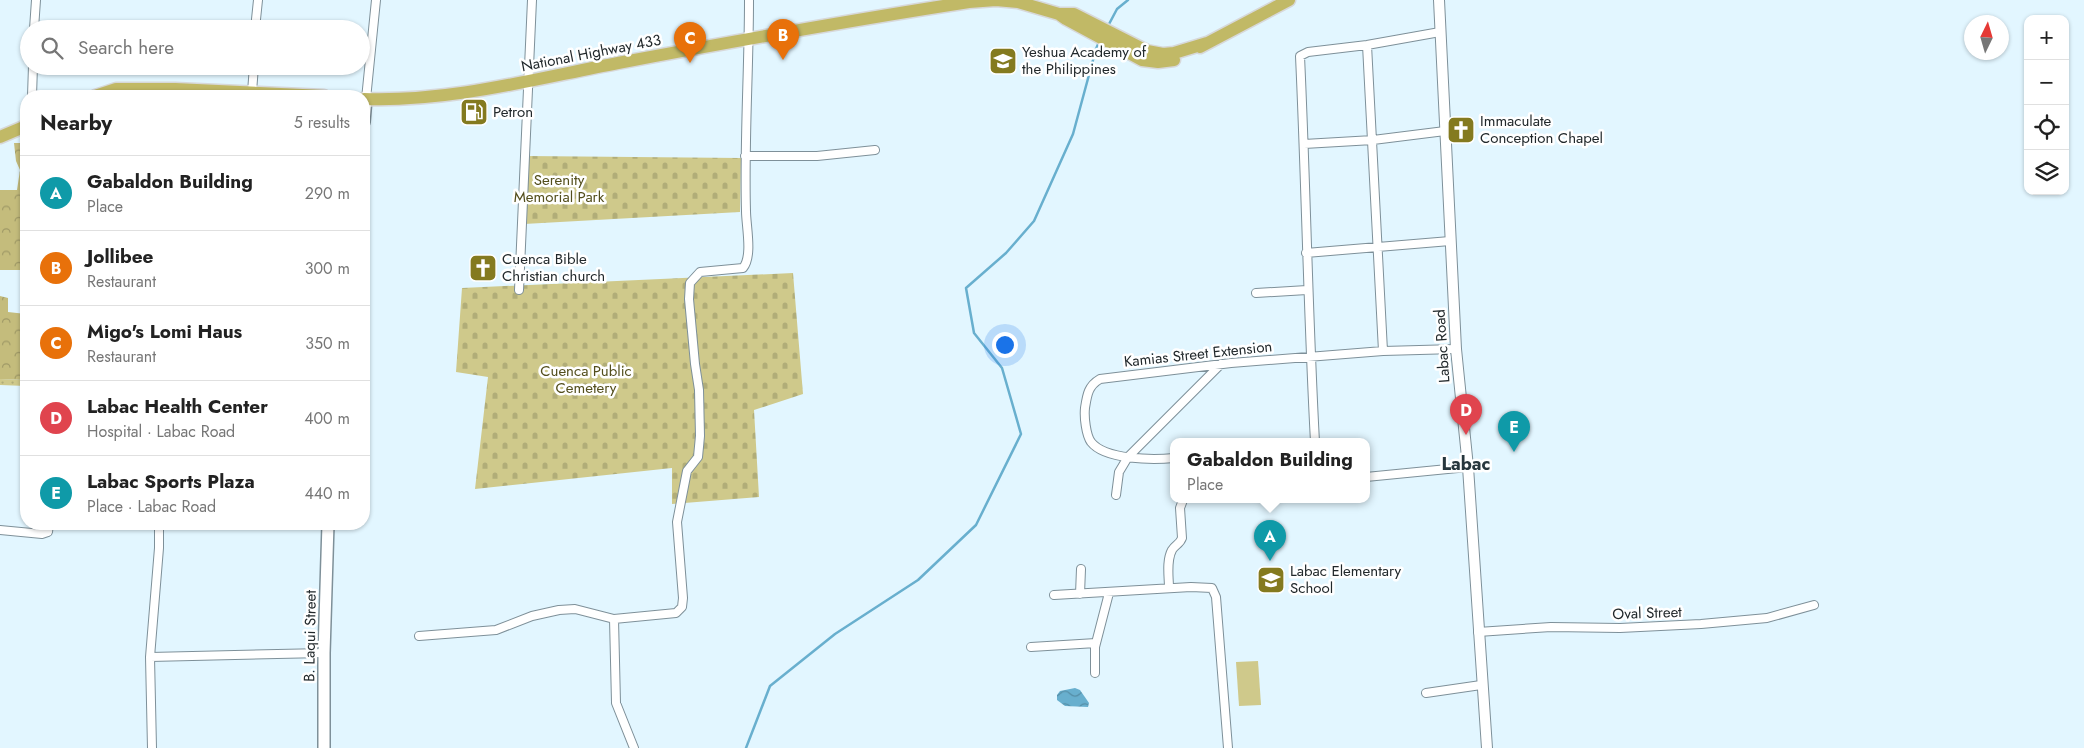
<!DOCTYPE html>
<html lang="en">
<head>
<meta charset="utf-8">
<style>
  body { margin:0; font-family:Jost,sans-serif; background:#f6f6f6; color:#222 }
  .controls { position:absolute; right:15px; top:15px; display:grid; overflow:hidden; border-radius:10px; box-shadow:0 1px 4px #0004 }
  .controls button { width:45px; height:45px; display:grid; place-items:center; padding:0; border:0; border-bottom:1px solid #e0e0e0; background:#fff; color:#222; font:25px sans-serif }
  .compass { position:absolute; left:1964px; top:15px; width:45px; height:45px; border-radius:50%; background:#fff; box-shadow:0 1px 4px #0004; rotate:5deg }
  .you { position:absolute; left:1004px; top:344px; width:18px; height:18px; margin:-12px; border:4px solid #fff; border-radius:50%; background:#1a73e8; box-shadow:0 0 0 8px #1a73e833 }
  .badge { display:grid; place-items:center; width:32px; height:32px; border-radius:50%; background:#847a1f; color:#fff; font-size:16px; font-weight:700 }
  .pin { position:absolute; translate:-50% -41px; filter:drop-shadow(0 1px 2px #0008) }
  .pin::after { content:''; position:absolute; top:26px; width:18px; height:15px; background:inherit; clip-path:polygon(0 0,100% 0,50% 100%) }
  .popup { position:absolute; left:1170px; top:438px; width:200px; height:65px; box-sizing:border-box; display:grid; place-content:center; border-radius:10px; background:#fff; filter:drop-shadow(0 1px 4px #0005); font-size:16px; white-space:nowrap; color:#767676 }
  .popup b { font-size:19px; color:#222 }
  .popup::after { content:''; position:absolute; left:50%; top:100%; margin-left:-10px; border:10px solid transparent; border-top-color:#fff }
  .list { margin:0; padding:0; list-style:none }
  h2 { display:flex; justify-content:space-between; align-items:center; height:65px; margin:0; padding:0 20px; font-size:21px }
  h2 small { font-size:16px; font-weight:400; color:#767676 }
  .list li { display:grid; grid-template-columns:32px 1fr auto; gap:15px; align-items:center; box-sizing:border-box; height:75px; padding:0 20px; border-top:1px solid #e0e0e0 }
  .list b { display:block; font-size:19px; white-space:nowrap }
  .list p { margin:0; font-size:16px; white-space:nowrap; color:#767676 }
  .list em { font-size:16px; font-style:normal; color:#767676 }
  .icon { flex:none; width:28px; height:28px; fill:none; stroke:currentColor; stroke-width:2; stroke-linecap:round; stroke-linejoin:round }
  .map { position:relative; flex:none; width:2084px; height:748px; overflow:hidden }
  .search { position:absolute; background:#fff; box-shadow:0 1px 4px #0004; left:20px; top:20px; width:350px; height:55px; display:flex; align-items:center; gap:12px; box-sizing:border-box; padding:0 18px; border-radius:28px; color:#767676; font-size:19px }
  .panel { position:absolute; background:#fff; box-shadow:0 1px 4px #0004; left:20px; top:90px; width:350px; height:440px; border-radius:20px }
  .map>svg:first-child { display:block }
  .grass { fill:url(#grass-dots) }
  .forest { fill:url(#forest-crowns) }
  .cemetery { fill:url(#cemetery-stones) }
  .pitch { fill:#cfc98b }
  .water { fill:url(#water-waves) }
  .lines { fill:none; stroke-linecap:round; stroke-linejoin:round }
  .stream { stroke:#68afce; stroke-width:2.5 }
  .minor-casing { stroke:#7e9099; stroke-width:10 }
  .tertiary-casing { stroke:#7e9099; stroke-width:12 }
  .secondary-casing { stroke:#7e9099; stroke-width:14 }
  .primary-casing { stroke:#d7d8d9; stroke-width:15 }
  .minor { stroke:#fff; stroke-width:8 }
  .tertiary { stroke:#fff; stroke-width:10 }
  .secondary { stroke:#fff; stroke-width:11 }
  .primary { stroke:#c1b966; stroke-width:12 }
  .labels { text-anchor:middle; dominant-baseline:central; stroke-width:5; stroke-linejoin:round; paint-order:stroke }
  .poi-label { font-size:15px; fill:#21282b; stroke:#fff; text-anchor:start }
  .street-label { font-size:15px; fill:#21282b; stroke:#fff }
  .park-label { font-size:15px; fill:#534e1c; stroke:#fff }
  .quarter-label { font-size:18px; font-weight:bold; fill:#27363d; stroke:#fff }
</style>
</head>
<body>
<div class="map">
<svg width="2084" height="748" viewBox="0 0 2084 748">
  <defs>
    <pattern id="grass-dots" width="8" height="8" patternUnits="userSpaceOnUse" patternTransform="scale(1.25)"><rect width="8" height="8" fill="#cfc98b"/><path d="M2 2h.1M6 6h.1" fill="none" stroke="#b1ad78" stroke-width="1.8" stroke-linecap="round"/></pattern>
    <pattern id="forest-crowns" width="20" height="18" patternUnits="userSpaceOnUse" patternTransform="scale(1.25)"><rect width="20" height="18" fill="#c4bc7c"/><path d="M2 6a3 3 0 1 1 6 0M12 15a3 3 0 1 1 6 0" fill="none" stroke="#9f9966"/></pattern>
    <pattern id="cemetery-stones" width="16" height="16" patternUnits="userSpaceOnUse" patternTransform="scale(1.25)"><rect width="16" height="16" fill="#cfc98b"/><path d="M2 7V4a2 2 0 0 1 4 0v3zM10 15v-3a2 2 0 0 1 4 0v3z" fill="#b1ad78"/></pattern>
    <pattern id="water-waves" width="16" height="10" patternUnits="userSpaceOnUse" patternTransform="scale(1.25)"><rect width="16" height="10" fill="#68afce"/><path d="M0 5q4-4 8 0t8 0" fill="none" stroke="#558ea7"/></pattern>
  </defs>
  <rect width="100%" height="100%" fill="#e2f6ff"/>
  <!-- grass -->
  <path class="grass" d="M0,379L26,380V386L0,385Z"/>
  <!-- forest -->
  <path class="forest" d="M14,143H26V270H0V190H17L20,170L16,161Z
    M0,296L8,298V312L26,314V380L0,379Z"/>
  <!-- cemetery -->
  <path class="cemetery" d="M527,156L741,158L740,212L524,224Z
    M793,273L803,394L754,410L759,497L672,504V468L475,489L488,377L456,372L462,288Z"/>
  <!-- pitch -->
  <path class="pitch" d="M1258,661L1261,705L1239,706L1236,662Z"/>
  <!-- water -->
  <path class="water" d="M1075,688L1080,690L1089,703L1088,707L1065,706L1057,700V695L1060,691Z"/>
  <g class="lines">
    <!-- stream -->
    <path class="stream" d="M1108,26L1117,9L1128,0
      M746,748L770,686L835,634L918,580L976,525L1021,434L1002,368L974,333L966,288L1006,253L1034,221L1073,134L1096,49L1099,42"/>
    <defs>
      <path id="minor" d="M34,29L36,0
        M255,29L258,0
        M1367,45L1383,351
        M252,92L254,66
        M32,96L33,66
        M366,99L376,0
        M1304,144L1373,140L1445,131
        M745,156H817L875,150
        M1306,253L1450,241
        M519,290L532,0
        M1256,293L1307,290
        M1315,442C1308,314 1306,185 1300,56L1308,52L1367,45L1440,32
        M1174,458C1153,460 1105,460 1091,442C1086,435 1084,417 1085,408C1087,395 1088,386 1100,379L1231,363L1383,351L1456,349
        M1366,477L1468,467
        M1116,495L1119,472L1128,457L1221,364
        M0,530L42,534L48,532L49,524
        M1169,588C1169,577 1166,561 1172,550C1175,545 1180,544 1182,538L1180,508L1183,500
        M1080,594L1081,569
        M1054,595L1191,587L1212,588L1216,597L1228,748
        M1478,632L1551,627L1620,628L1701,624L1767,618L1814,605
        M419,636L496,630L532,616L559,610L575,609L614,619
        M1031,647L1096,643
        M150,657L324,653
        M1095,673V647L1109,593
        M1426,693L1481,685
        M152,748L150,657L159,548V524
        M634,748L616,703L614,619L676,613L682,607L683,598L677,522L687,471L698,457L700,436L699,390L695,364L689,299L690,283L700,272L743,268C753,256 746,226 746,211C744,141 749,71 749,0"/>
      <path id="tertiary" d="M1439,0L1456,349L1468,467L1487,748"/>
      <path id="secondary" d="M364,122L366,99
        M324,748V653L328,524"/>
      <path id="primary" d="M1059,14L1066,19L1142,60L1158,62L1174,60
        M1200,47L1289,0
        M95,96L116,89H175L324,96
        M364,99C450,102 534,79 618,63C735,41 852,20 969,2L996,0L1018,2L1059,14H1074L1147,51L1163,54L1174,53L1207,43
        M0,137L26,126"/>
    </defs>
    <!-- minor casing -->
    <use href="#minor" class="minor-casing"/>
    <!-- tertiary casing -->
    <use href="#tertiary" class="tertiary-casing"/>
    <!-- secondary casing -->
    <use href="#secondary" class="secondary-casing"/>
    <!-- primary casing -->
    <use href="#primary" class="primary-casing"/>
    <!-- minor -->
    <use href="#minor" class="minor"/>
    <!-- tertiary -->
    <use href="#tertiary" class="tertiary"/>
    <!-- secondary -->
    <use href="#secondary" class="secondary"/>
    <!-- primary -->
    <use href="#primary" class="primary"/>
  </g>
  <!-- icons -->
  <defs>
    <symbol id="school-square" viewBox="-11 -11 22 22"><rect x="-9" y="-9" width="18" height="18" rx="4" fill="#847a1f" stroke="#fff"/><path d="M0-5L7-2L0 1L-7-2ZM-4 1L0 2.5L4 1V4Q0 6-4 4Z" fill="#fff"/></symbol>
    <symbol id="fuel-square" viewBox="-11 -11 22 22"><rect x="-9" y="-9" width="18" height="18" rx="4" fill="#847a1f" stroke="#fff"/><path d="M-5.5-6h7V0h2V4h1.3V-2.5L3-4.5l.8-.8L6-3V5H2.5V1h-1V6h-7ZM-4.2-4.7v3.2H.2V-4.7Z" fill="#fff"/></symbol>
    <symbol id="church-square" viewBox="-11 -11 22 22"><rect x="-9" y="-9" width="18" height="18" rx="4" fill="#847a1f" stroke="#fff"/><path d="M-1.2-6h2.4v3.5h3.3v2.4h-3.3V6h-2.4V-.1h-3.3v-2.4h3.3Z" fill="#fff"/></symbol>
  </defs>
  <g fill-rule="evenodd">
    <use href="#school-square" x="987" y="45" width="32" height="32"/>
    <use href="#fuel-square" x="458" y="96" width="32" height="32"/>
    <use href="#church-square" x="1445" y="114" width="32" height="32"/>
    <use href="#church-square" x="467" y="252" width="32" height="32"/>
    <use href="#school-square" x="1255" y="564" width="32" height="32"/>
  </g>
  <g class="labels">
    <!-- poi labels -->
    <g class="poi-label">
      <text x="1022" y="52">Yeshua Academy of<tspan x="1022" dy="17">the Philippines</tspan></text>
      <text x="493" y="112">Petron</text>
      <text x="1480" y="121">Immaculate<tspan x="1480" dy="17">Conception Chapel</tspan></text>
      <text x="502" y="259">Cuenca Bible<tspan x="502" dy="17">Christian church</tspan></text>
      <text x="1290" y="571">Labac Elementary<tspan x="1290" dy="17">School</tspan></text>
    </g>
    <!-- street labels -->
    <g class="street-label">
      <text transform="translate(591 53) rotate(-11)">National Highway 433</text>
      <text transform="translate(1442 346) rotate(-94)">Labac Road</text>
      <text transform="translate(1198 354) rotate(-6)">Kamias Street Extension</text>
      <text transform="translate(1647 613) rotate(-2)">Oval Street</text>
      <text transform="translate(310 636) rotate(-89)">B. Laqui Street</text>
    </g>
    <!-- park labels -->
    <g class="park-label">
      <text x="559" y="180">Serenity<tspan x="559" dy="17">Memorial Park</tspan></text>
      <text x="586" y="371">Cuenca Public<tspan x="586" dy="17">Cemetery</tspan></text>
    </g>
    <!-- quarter labels -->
    <g class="quarter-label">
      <text x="1466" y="464">Labac</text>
    </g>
  </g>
</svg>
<div class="controls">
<button>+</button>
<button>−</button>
<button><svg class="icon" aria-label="locate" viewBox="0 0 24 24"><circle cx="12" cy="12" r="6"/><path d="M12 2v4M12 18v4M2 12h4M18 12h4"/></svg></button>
<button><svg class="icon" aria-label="layers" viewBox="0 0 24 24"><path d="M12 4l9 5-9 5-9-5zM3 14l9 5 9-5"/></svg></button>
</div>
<svg class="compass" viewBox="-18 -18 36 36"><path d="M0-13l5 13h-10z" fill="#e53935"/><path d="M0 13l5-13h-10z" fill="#767676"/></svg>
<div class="you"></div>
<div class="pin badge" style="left:1270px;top:561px;background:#0f9aa8">A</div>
<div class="popup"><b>Gabaldon Building</b>Place</div>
<div class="pin badge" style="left:783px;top:60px;background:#e8710a">B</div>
<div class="pin badge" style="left:690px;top:63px;background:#e8710a">C</div>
<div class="pin badge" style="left:1466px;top:435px;background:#e0444e">D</div>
<div class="pin badge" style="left:1514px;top:452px;background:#0f9aa8">E</div>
<div class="search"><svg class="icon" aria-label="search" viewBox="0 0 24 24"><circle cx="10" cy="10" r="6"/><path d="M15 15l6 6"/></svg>Search here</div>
<section class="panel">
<h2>Nearby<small>5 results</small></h2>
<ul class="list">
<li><span class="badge" style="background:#0f9aa8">A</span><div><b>Gabaldon Building</b><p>Place</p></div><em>290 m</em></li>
<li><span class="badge" style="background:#e8710a">B</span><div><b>Jollibee</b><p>Restaurant</p></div><em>300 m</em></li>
<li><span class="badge" style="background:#e8710a">C</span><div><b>Migo's Lomi Haus</b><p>Restaurant</p></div><em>350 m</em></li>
<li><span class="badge" style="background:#e0444e">D</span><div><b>Labac Health Center</b><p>Hospital · Labac Road</p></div><em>400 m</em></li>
<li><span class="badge" style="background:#0f9aa8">E</span><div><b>Labac Sports Plaza</b><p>Place · Labac Road</p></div><em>440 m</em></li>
</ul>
</section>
</div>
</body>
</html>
